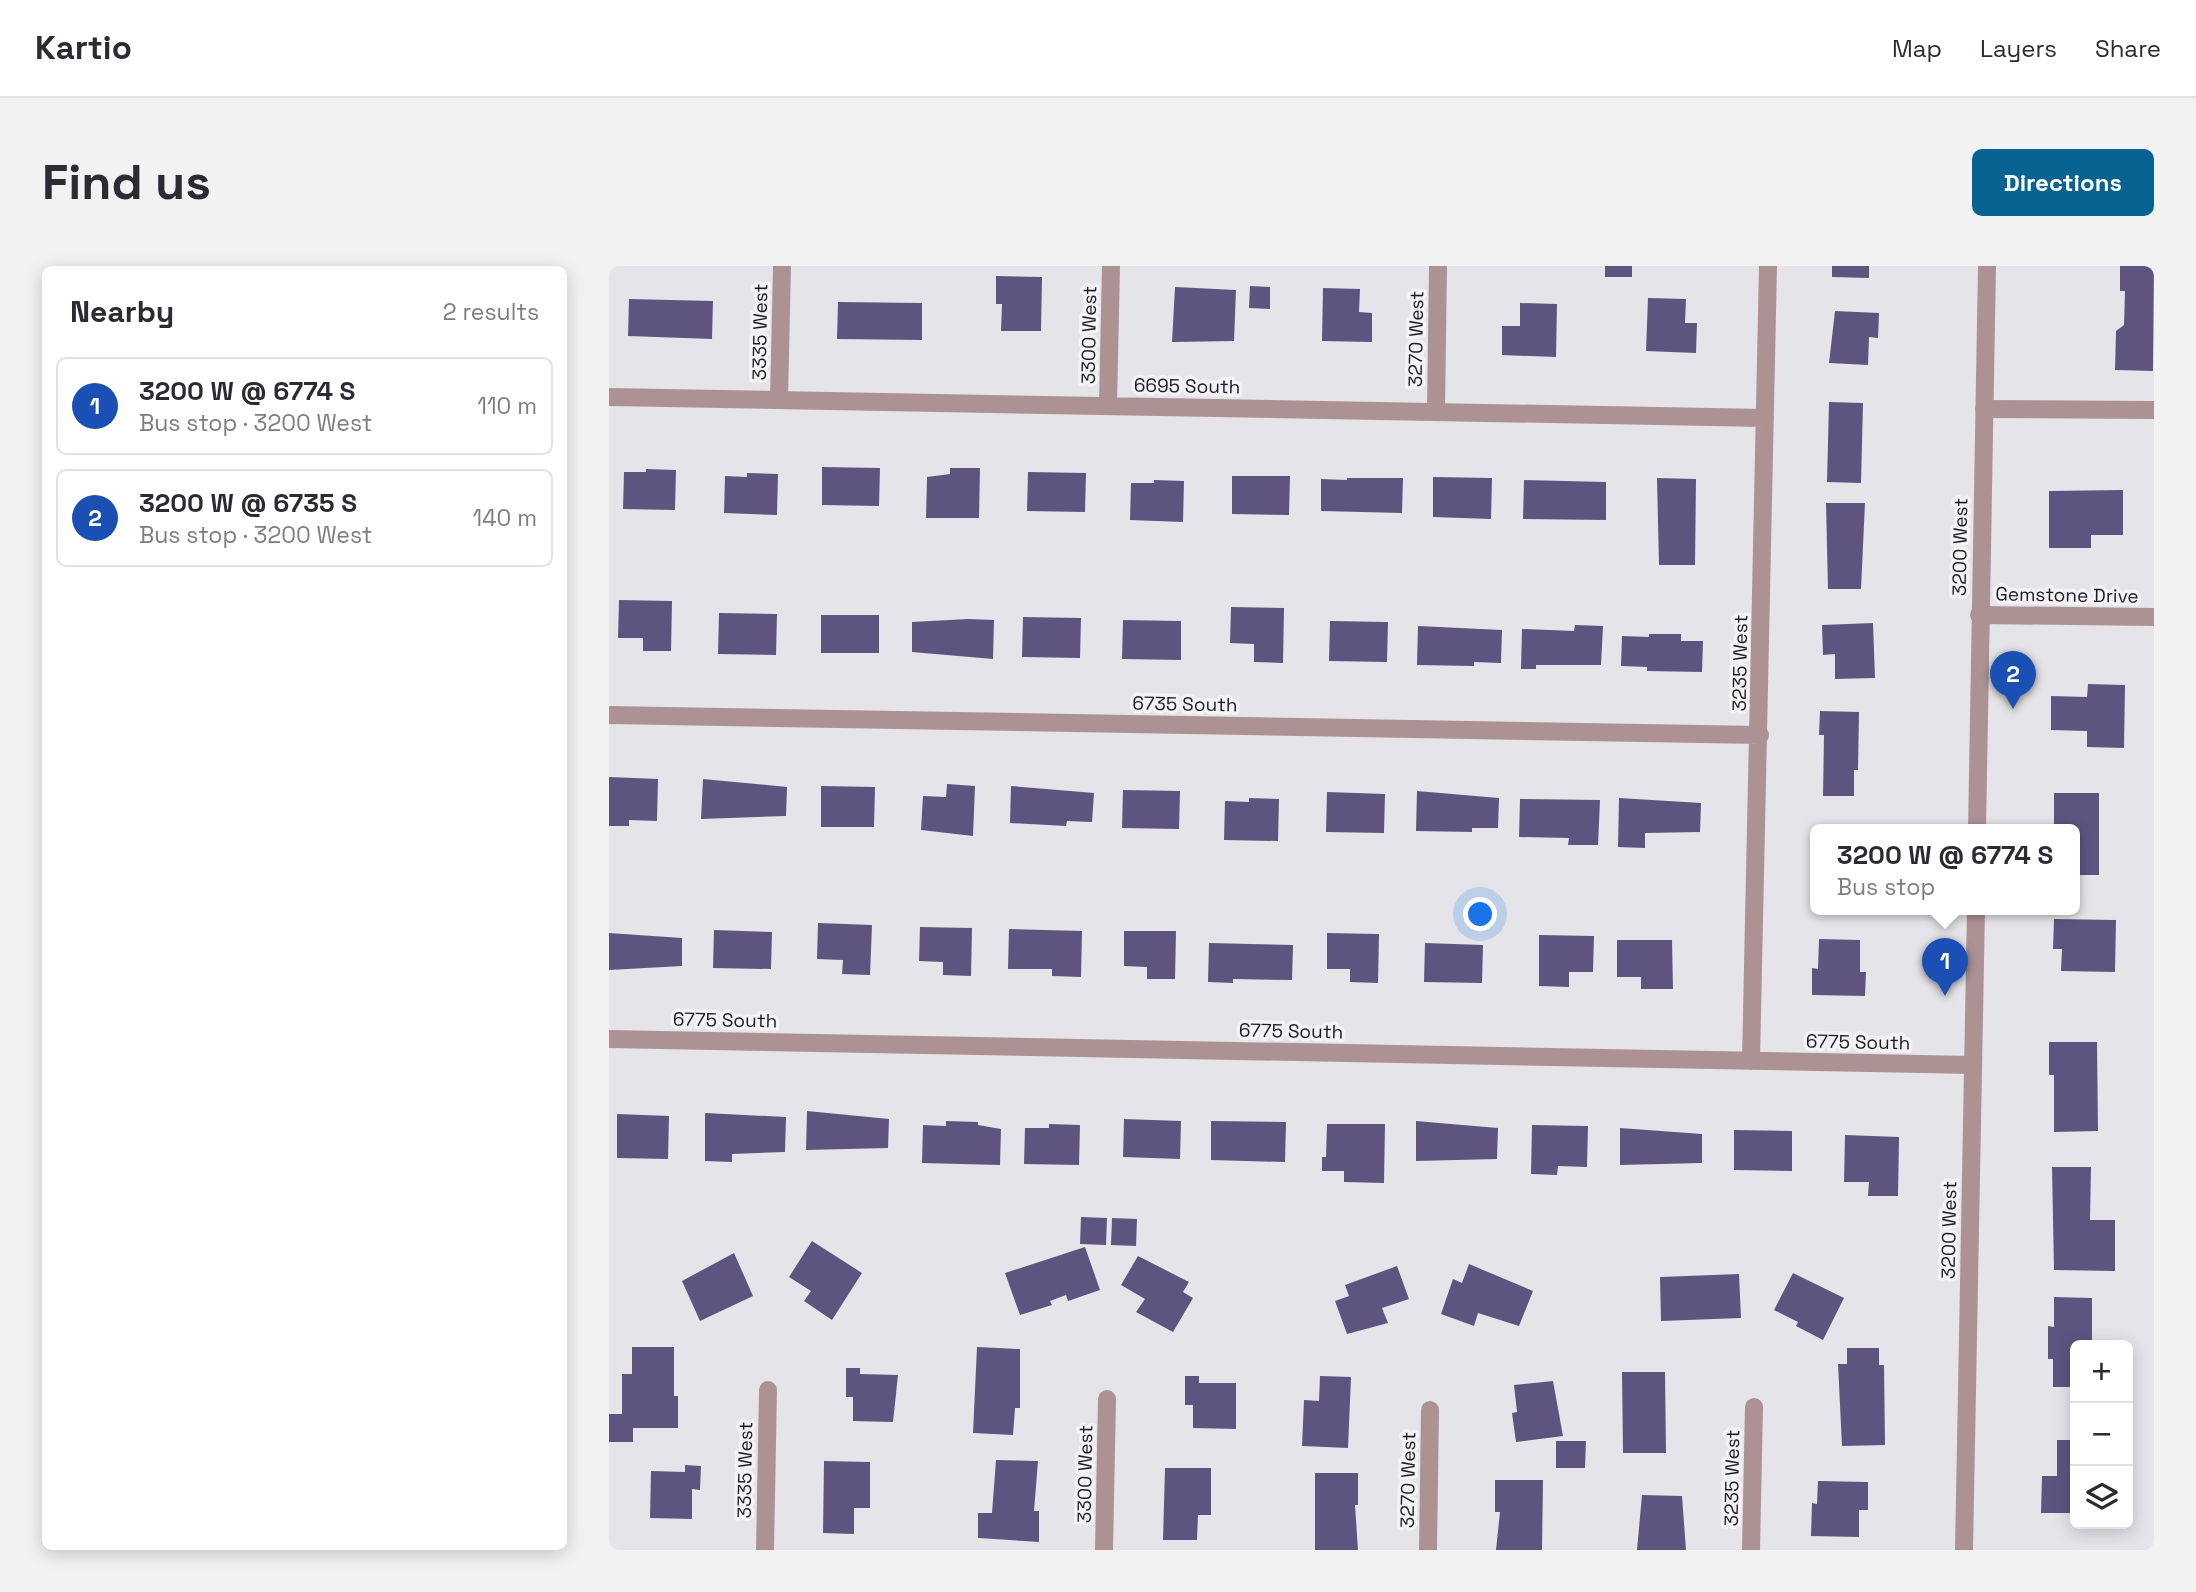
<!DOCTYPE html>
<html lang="en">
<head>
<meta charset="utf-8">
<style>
  body { margin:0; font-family:"Space Grotesk",sans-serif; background:#f2f2f3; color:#2b2b33 }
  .controls { position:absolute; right:21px; bottom:21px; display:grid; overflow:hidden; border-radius:10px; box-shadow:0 4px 18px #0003 }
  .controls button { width:63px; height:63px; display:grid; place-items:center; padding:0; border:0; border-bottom:2px solid #e1e1e2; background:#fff; color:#2b2b33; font:35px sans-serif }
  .you { position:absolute; left:872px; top:649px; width:24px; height:24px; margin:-18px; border:5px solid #fff; border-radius:50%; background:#1a73e8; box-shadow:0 0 0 10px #1a73e833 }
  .badge { display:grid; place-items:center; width:46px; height:46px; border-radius:50%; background:#086393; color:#fff; font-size:23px; font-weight:700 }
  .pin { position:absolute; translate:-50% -58px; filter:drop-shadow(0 2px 4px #0008) }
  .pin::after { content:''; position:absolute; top:37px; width:24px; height:21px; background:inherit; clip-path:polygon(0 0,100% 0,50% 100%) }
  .popup { position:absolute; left:1201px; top:558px; width:270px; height:91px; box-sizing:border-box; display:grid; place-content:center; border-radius:10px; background:#fff; filter:drop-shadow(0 2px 5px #0005); font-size:23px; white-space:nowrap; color:#7c7c81 }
  .popup b { font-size:26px; color:#2b2b33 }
  .popup::after { content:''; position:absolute; left:50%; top:100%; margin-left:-14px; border:14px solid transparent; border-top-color:#fff }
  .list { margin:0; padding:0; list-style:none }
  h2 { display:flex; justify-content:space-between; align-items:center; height:91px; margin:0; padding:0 28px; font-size:30px }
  h2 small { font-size:23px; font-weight:400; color:#7c7c81 }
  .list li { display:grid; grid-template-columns:46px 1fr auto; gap:21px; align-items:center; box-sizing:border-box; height:98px; margin:0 14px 14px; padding:0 14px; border:2px solid #e1e1e2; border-radius:10px }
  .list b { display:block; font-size:26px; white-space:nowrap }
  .list p { margin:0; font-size:23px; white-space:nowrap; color:#7c7c81 }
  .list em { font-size:23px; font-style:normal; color:#7c7c81 }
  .icon { flex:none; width:38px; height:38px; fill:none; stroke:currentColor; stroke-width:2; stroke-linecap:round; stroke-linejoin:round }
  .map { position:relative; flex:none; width:1545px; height:1284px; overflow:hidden; border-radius:10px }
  header { display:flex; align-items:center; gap:42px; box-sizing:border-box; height:98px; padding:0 35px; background:#fff; border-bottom:2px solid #e1e1e2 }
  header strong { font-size:33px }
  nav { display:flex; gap:38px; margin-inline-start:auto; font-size:24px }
  .intro { display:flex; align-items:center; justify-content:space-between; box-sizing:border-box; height:168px; padding:0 42px }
  h1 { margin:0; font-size:49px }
  .button { padding:18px 32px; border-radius:10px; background:#086393; color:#fff; font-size:24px; font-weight:700 }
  main { display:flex; gap:42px; padding:0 42px }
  aside { flex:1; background:#fff; border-radius:10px; box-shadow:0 4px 18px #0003 }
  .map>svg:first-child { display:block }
  .building { fill:#5d5580 }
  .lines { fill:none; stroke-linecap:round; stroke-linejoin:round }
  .minor { stroke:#ad9294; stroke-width:18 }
  .tertiary { stroke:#ad9294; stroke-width:18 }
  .labels { text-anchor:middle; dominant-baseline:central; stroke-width:7; stroke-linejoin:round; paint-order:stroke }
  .street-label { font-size:19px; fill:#1c1c1d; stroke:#f3f2f6 }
</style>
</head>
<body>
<header>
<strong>Kartio</strong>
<nav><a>Map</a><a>Layers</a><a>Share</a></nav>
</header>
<div class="intro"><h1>Find us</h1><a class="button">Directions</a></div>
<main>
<aside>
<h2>Nearby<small>2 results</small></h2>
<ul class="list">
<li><span class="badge" style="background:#1a4fb4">1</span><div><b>3200 W @ 6774 S</b><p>Bus stop · 3200 West</p></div><em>110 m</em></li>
<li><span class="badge" style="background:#1a4fb4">2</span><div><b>3200 W @ 6735 S</b><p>Bus stop · 3200 West</p></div><em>140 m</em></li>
</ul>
</aside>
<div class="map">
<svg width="1545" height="1284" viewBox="0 0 1545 1284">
  <rect width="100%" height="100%" fill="#e5e5e9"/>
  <!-- building -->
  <path class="building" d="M996,0H1023V11H996Z
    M1223,0H1260V12L1223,11Z
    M1511,0H1545L1544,105L1506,104L1507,65L1515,59L1516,25H1511Z
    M387,10L433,11L432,65H392L393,38H387Z
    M641,20L661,21V43L640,42Z
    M566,21L627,24L625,75L563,76Z
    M714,22L751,23L750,46L763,47V76L713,75Z
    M1039,32L1077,33L1076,57H1088L1087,87L1037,85Z
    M20,33L104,35L103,73L19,70Z
    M229,36L313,37V74L228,73Z
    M911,37L948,38L947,91L893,89V60H911Z
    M1226,45L1270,47L1269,72L1260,71L1259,99L1220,97Z
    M1220,136L1254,137L1252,217L1218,216Z
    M213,201L271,202L270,240L213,239Z
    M341,202H371L370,252H317L318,211L341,208Z
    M37,203L67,204L66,244L14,243L15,206H37Z
    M419,206L477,207L476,246L418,245Z
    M138,207L169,208L168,249L115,247L116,210L138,211Z
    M623,210H681L680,249L623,248Z
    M824,211L883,212L882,253L824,251Z
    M738,212H794L793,247L712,245V213L738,214Z
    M1048,212L1087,213L1086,299H1050Z
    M545,214L575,215L574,256L521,254L522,217H545Z
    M915,214L997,216V254L914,253Z
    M1514,224V269H1482V282H1440V225Z
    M1217,237H1256L1252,323H1219Z
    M10,334L63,335L62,385H34V372H9Z
    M622,341L675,342L674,397L645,396V378L621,377Z
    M110,347L168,348L167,389L109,388Z
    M212,349H270V387H212Z
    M414,351L472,352L471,392L413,391Z
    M359,353L385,354L384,393L303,386V356Z
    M514,354L572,355V394L513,393Z
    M721,355L779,356L778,396L720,395Z
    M1264,357L1266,412L1226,413V388L1214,389L1213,359Z
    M966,359L994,360L992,399H927V403H912L913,363L965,365Z
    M809,360L893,364L892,397L865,396V400L808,399Z
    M1040,368H1072V375H1094L1093,406L1038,405V401L1012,400L1013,370L1040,371Z
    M1479,418L1516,419L1515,482L1478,481V465L1442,464V430L1478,431Z
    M1211,445L1250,446L1249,504H1245V530H1214L1215,469H1210Z
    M0,511L49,513L48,555L20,554V560H0Z
    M94,513L178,521L177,550L92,553Z
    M338,518L366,520L364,570L312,564L314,530L337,531Z
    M212,520L266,521L265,561H212Z
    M402,520L485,527L483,556L458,555L457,560L401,557Z
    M514,524L571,525L570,563L513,562Z
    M808,525L890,532L889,562H863V566L807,565Z
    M718,526L776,528L775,567L717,566Z
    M1445,527H1490V609H1466V564H1445Z
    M640,532L670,533L669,575L615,574L616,535L640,536Z
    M1010,532L1092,537L1091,566L1036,567V582L1009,581Z
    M911,533L991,534L989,579H959L960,572L910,571Z
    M1445,653L1507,654L1506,706L1452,705L1453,683H1444Z
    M209,657L263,659L261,709L233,708L234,694L208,693Z
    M311,661L363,662L362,710L334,709V696L310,695Z
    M400,663L473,665L472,711L443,710V703H399Z
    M105,664L163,666L162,703L104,702Z
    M515,665H567L566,713H538V701L515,700Z
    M0,667L73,672V700L0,704Z
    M718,667L770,668L769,717L741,716V703H718Z
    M930,669L985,670L984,706H960V721L930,720Z
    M1210,673L1251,674V706H1257L1256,730L1203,729V702L1209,703Z
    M1008,674H1063L1064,723H1032V711H1008Z
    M600,677L684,679L683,714L624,713V717L599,716Z
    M816,677L874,679L873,717L815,716Z
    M1440,776H1488L1489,865L1445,866V809H1440Z
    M198,845L280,853L279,882L197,884Z
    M96,847L177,851L176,886L123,888V896L96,895Z
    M8,848L60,850L59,893L8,892Z
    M515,853L572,855L571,893L514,891Z
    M337,855L369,856V859L392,863L391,899L313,897L314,859L337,860Z
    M602,855L677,856L676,896L602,894Z
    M807,855L889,862L888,893L807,895Z
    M440,858L471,859L470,899L415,898L416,862H440Z
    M718,858H776L775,917L735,916V905H713V891H717Z
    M923,859L979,860L978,901L949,900L948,909L922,908Z
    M1011,862L1093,868V897L1011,899Z
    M1125,864L1183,865V905L1125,904Z
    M1236,869L1290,871L1289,930H1259L1260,916H1235Z
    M1443,901H1482L1481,954H1506V1005L1445,1004Z
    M472,951L498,952L497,979L471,978Z
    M503,952L528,953L527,980L502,979Z
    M203,975L253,1007L223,1054L195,1035L202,1025L180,1011Z
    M476,981L491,1024L459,1035L457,1029L441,1035L443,1039L411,1049L396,1007Z
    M125,987L144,1030L91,1055L73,1015Z
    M529,990L580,1016L574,1026L584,1032L564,1066L527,1046L536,1033L512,1019Z
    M860,998L924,1025L910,1060L869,1047L865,1060L832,1048L844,1013L853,1017Z
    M788,1000L800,1033L773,1042L779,1057L738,1068L726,1035L740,1030L736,1019Z
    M1184,1007L1235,1032L1214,1074L1187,1060L1189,1056L1165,1044Z
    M1130,1008L1132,1052L1052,1055L1051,1011Z
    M1445,1031L1483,1032V1079H1466V1121H1444V1093H1439V1060L1445,1061Z
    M23,1081H65V1130H69V1162H24V1176H0V1148H13V1108H23Z
    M368,1081L411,1083V1142H406L404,1169L364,1167Z
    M1238,1082H1270V1099H1275L1276,1179L1233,1180L1229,1098H1238Z
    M237,1102H251V1108L289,1109L284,1156L244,1155V1131H237Z
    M1013,1106H1056L1057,1187H1014Z
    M576,1110H590V1117H627V1163L584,1162V1139H576Z
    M711,1110L742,1111L739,1182L693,1180L695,1134L710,1135Z
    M944,1115L954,1170L907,1176L903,1147L908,1146L905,1119Z
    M1448,1174H1466V1247H1432L1433,1210H1448Z
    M947,1175H977L976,1202H947Z
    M387,1194L429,1195L425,1245H430V1276L369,1272V1247H383Z
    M215,1195L261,1196V1242H245V1268L214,1267Z
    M76,1199L92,1200L91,1224L83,1223V1253L41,1252L42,1205L76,1206Z
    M556,1202H602V1249H589L588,1274H554Z
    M706,1207H749V1239H746L749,1284H706Z
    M886,1214H934L933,1284H887L891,1246H886Z
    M1209,1215L1259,1216V1244H1250V1271L1202,1270L1203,1237L1208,1238Z
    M1033,1229L1073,1230L1077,1284H1028Z"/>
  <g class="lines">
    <!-- minor -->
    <path class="minor" d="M0,131L1156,152
      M170,134L173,0
      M499,139L502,0
      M1375,143L1545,144
      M827,146L829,0
      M1370,349L1545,351
      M0,449L1151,469
      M0,773L1364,799
      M1142,795L1159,0
      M156,1284L159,1124
      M495,1284L498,1133
      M819,1284L821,1144
      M1142,1284L1145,1141"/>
    <!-- tertiary -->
    <path class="tertiary" d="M1368,564L1378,0
      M1355,1284L1367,644"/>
  </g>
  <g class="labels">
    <!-- street labels -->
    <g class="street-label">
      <text transform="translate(151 66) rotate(-89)">3335 West</text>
      <text transform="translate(480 69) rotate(-89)">3300 West</text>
      <text transform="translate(807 73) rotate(-89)">3270 West</text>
      <text transform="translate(578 120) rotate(1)">6695 South</text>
      <text transform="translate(1351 281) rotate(-89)">3200 West</text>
      <text transform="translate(1458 329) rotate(1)">Gemstone Drive</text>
      <text transform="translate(1131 397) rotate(-89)">3235 West</text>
      <text transform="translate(576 438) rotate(1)">6735 South</text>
      <text transform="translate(116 754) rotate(1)">6775 South</text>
      <text transform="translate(682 765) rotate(1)">6775 South</text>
      <text transform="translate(1249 776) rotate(1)">6775 South</text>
      <text transform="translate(1340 964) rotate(-89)">3200 West</text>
      <text transform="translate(136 1204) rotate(-89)">3335 West</text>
      <text transform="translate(476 1208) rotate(-89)">3300 West</text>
      <text transform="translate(1123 1212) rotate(-89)">3235 West</text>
      <text transform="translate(799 1214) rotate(-89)">3270 West</text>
    </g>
  </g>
</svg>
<div class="controls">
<button>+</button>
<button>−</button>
<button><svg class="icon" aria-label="layers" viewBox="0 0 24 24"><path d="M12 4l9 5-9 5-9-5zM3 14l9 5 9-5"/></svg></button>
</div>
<div class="you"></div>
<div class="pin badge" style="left:1336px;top:730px;background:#1a4fb4">1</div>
<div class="popup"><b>3200 W @ 6774 S</b>Bus stop</div>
<div class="pin badge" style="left:1404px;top:443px;background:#1a4fb4">2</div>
</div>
</main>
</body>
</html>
